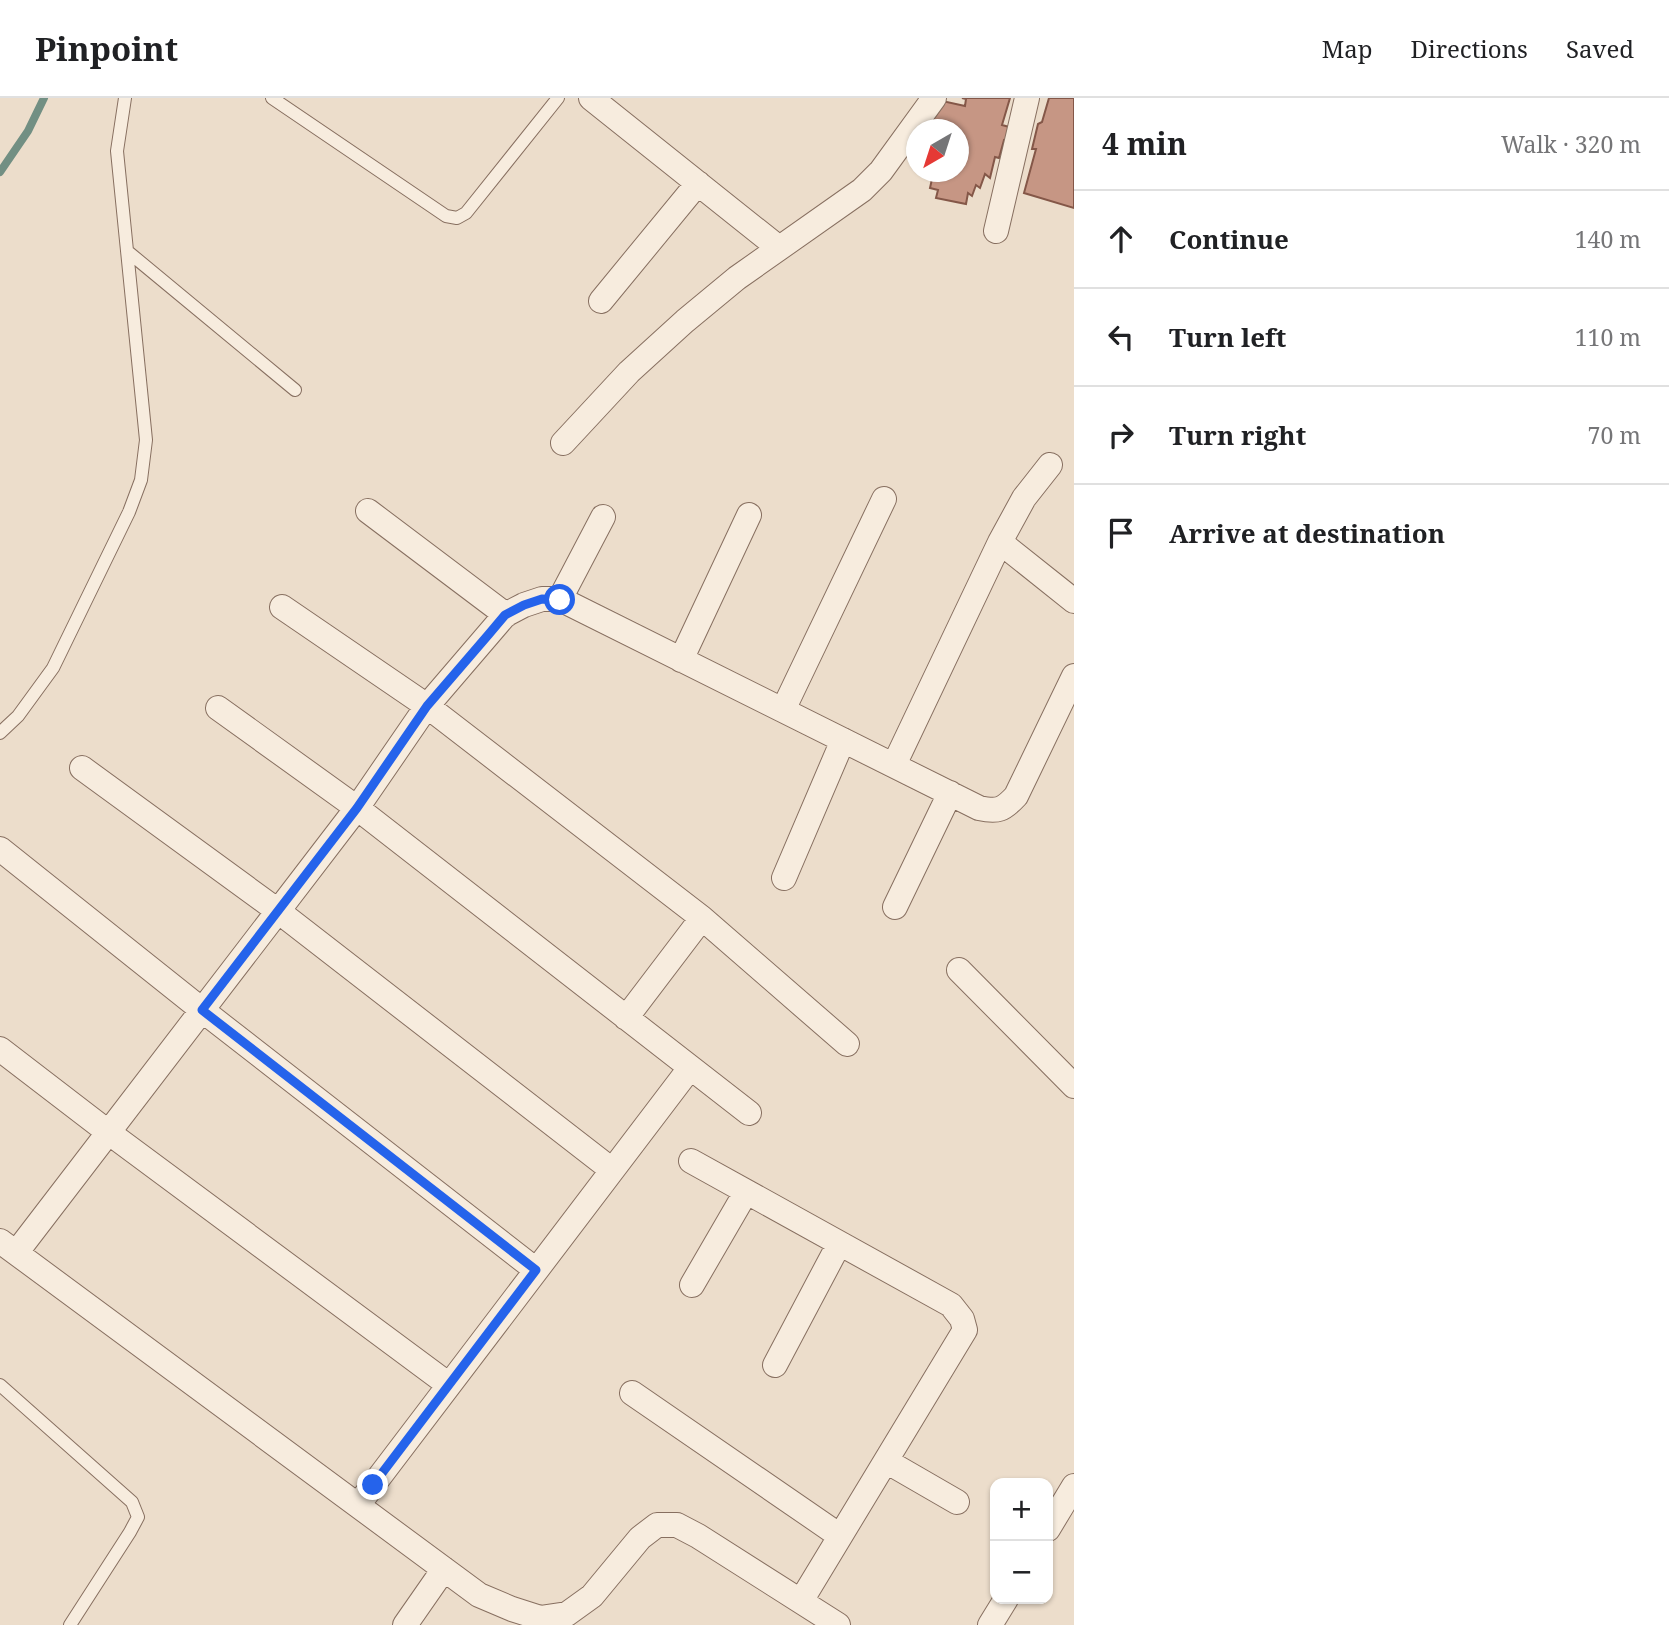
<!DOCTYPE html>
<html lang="en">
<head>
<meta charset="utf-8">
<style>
  body { margin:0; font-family:"Noto Serif",serif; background:#f2f2f2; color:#202124 }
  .controls { position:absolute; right:21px; bottom:21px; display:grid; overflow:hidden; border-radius:14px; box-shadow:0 2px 5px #0004 }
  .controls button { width:63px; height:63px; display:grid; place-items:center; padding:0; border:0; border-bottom:2px solid #e0e0e0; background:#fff; color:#202124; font:35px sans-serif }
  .compass { position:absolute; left:906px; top:21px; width:63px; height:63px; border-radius:50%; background:#fff; box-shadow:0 2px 5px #0004; rotate:219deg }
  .stop { position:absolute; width:21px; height:21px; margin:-16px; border:5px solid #2563eb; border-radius:50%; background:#fff }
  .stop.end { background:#2563eb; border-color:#fff; box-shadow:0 2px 7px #0008 }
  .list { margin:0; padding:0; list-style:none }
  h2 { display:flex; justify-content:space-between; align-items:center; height:91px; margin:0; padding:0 28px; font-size:30px }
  h2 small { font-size:23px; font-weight:400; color:#757577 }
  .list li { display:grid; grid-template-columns:46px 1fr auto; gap:21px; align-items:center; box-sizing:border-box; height:98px; padding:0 28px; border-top:2px solid #e0e0e0 }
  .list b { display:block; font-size:26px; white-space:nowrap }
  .list em { font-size:23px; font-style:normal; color:#757577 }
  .icon { flex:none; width:38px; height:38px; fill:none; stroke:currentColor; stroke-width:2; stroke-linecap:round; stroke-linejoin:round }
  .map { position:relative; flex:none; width:1074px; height:1527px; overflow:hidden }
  header { display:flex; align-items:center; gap:42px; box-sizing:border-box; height:98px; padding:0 35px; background:#fff; border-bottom:2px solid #e0e0e0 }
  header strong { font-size:33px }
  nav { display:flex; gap:38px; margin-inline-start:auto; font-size:24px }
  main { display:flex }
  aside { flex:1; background:#fff }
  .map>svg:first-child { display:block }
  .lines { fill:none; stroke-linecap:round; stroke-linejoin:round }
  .stream { stroke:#728f83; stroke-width:8 }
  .building { fill:#c69684; stroke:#845748; stroke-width:2 }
  .lane-casing { stroke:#876f60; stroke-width:14 }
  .street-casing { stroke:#876f60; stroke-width:26 }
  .lane { stroke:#f7ecde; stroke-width:12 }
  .street { stroke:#f7ecde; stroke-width:24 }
  .route { stroke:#2563eb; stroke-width:9 }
</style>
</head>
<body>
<header>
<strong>Pinpoint</strong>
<nav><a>Map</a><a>Directions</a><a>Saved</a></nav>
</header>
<main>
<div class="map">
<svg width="1074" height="1527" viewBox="0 0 1074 1527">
  <rect width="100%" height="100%" fill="#ecddcb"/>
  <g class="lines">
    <!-- stream -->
    <path class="stream" d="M0,74L28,33L44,0"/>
  </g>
  <!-- building -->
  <path class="building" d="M962,0H1010L1002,27L1013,30L1009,44L1004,42L999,60L995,59L990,80L985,76L980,90L976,87L972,98L968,95L966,106L936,100L938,92L930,90L932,81L924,79L925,74H958V32H918L938,2L965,8L966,1Z
    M1049,0H1074V110L1024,95L1036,51H1032L1038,26L1042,24Z"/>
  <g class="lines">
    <defs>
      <path id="lane" d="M272,0L446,118L457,120L466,115L558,0
        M127,153L295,292
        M0,635L18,618L53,570L129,414L141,382L146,342L117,53L125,0
        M0,1287L132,1404L138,1419L130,1434L70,1527"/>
      <path id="street" d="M591,0L779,150
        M996,133L1027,0
        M601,203L698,85
        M563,345L629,274L685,223L737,180L862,92L881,73L934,0
        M368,413L506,517
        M1000,444L1074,503
        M560,501L603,419
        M282,509L427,608L702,820L847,946
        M681,562L749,417
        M218,610L357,710L749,1015
        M783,612L884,401
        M894,667L1000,444L1024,400L1050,367
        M82,670L278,813L612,1072
        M0,751L202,912L536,1172
        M784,780L843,642
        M895,809L950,695
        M959,872L1074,988
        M626,920L702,820
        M0,951L108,1034L449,1287
        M691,1063L951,1207L962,1221L965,1232L801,1503
        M0,1143L479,1497L512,1511L540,1520L567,1516L592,1498L640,1440L657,1427H677L698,1438L838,1527
        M16,1155L357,710L427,608L505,517L524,507L542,501H560L979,710C998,714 1003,712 1016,698L1074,578
        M692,1187L746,1094
        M775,1267L839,1146
        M632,1295L840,1438
        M886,1363L957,1404
        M358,1407L690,970
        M1048,1431L1074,1388
        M405,1527L444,1471
        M990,1527L1006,1501"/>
    </defs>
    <!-- lane casing -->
    <use href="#lane" class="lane-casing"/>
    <!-- street casing -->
    <use href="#street" class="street-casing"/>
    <!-- lane -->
    <use href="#lane" class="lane"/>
    <!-- street -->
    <use href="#street" class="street"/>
  </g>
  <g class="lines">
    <!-- route -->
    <path class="route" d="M373,1387L536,1172L202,912L357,710L427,608L489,536L505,517L524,507L542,501L560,502"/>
  </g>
</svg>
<div class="controls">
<button>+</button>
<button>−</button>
</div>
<svg class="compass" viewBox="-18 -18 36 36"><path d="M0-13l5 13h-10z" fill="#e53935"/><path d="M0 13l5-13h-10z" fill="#757577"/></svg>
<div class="stop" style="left:560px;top:502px"></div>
<div class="stop end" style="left:373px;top:1387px"></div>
</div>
<aside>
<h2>4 min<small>Walk · 320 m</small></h2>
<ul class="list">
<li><svg class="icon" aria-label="ahead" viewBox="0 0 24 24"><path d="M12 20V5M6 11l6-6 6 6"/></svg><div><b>Continue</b></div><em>140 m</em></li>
<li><svg class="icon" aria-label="left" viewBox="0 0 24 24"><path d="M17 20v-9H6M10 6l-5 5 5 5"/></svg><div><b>Turn left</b></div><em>110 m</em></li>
<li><svg class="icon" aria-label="right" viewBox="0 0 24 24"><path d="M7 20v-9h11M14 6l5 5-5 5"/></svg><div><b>Turn right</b></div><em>70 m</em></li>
<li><svg class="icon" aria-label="arrive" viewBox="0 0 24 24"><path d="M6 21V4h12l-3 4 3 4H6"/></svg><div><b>Arrive at destination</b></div></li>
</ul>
</aside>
</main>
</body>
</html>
